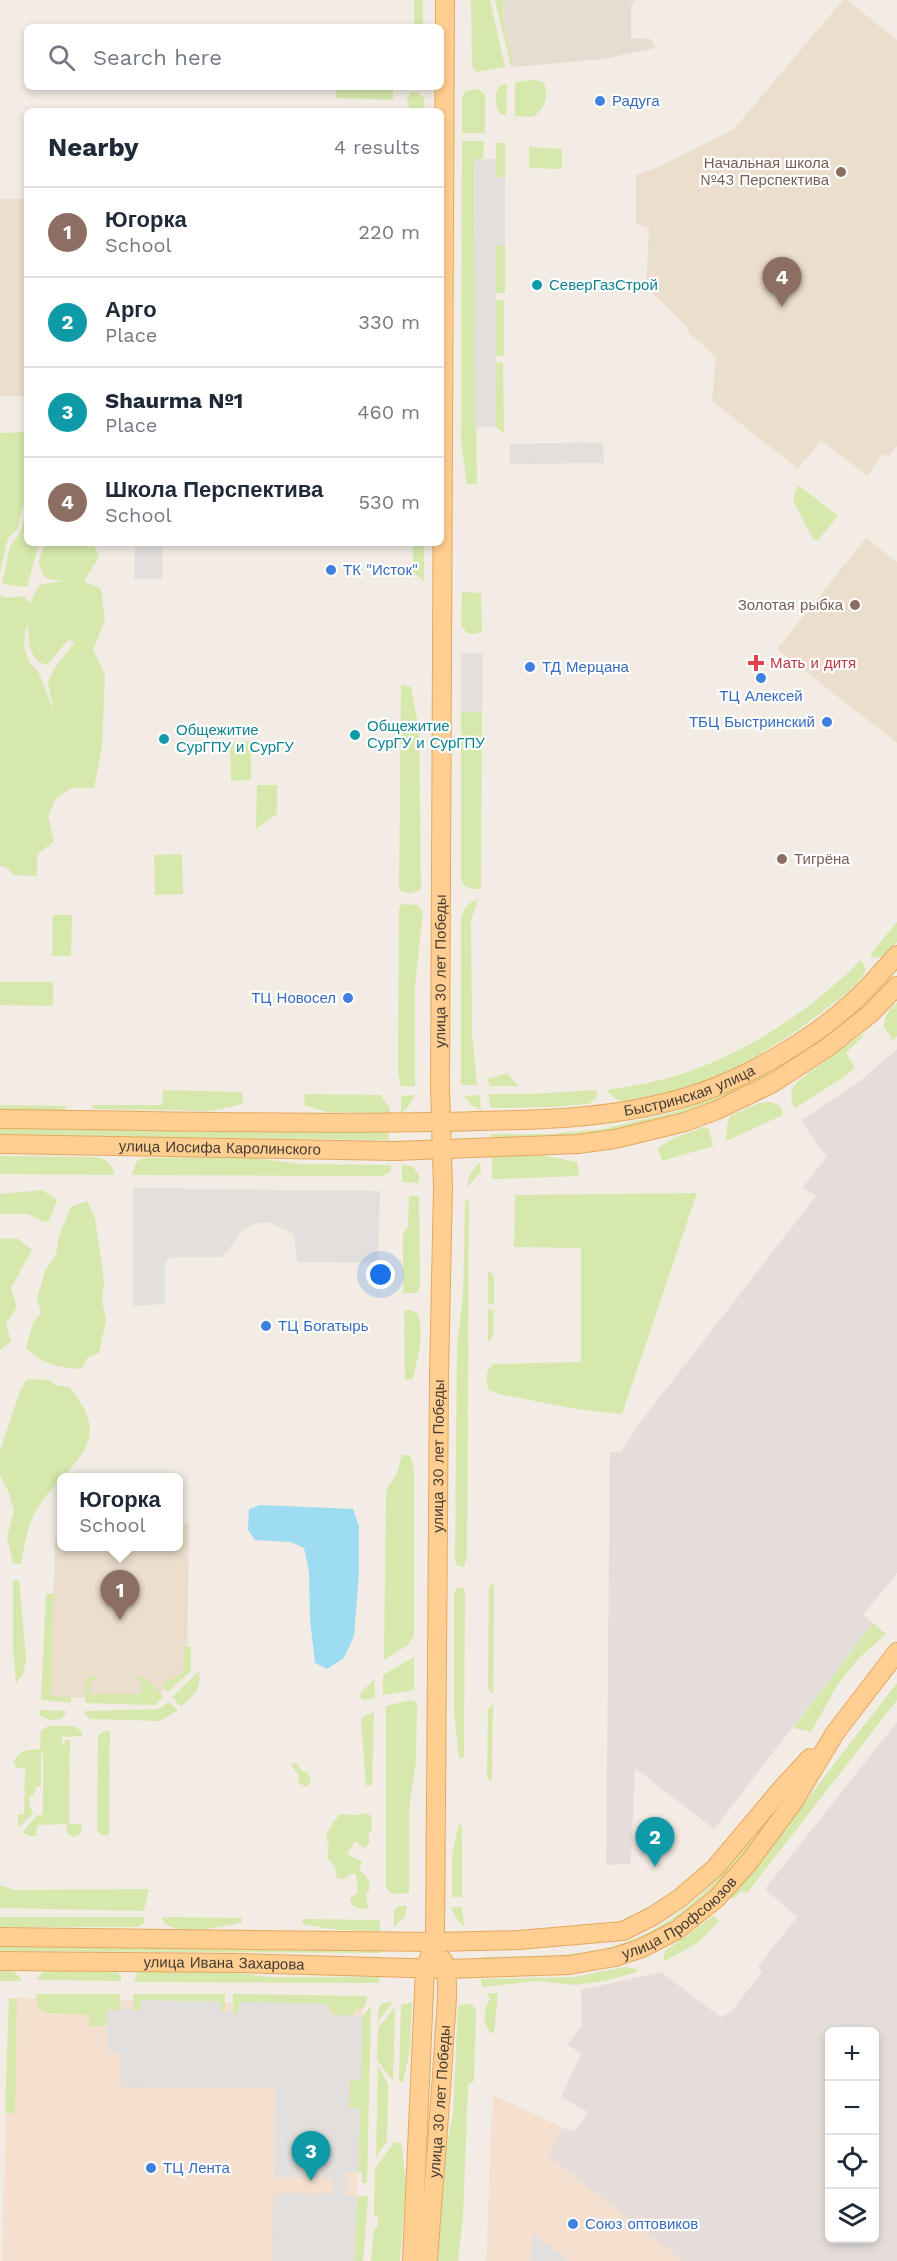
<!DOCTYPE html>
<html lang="en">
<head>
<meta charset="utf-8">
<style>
  body { margin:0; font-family:"Work Sans",sans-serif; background:#f2f2f3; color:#1f2937 }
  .controls { position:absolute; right:18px; bottom:18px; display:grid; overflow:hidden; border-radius:9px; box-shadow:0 3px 9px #0003 }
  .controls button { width:54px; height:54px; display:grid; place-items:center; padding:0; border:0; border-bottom:2px solid #e0e1e3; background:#fff; color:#1f2937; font:30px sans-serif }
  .you { position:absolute; left:381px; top:1275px; width:21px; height:21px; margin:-15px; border:4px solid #fff; border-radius:50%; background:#1a73e8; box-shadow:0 0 0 9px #1a73e833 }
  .badge { display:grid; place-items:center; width:39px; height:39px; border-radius:50%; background:#fd1012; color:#fff; font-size:20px; font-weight:700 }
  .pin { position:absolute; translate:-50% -50px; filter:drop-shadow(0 2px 3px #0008) }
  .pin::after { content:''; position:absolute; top:32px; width:21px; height:18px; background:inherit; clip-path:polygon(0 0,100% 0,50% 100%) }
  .popup { position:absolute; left:57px; top:1473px; width:126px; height:78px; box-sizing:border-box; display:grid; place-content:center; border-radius:9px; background:#fff; filter:drop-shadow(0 2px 4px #0005); font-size:20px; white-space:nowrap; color:#747a83 }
  .popup b { font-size:22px; color:#1f2937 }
  .popup::after { content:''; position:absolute; left:50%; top:100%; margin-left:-12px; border:12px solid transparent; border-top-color:#fff }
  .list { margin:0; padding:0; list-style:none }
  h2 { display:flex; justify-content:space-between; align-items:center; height:78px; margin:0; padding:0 24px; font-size:26px }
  h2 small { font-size:20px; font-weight:400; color:#747a83 }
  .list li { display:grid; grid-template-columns:39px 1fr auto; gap:18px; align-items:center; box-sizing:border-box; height:90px; padding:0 24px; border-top:2px solid #e0e1e3 }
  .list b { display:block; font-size:22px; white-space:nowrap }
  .list p { margin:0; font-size:20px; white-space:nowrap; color:#747a83 }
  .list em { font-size:20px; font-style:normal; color:#747a83 }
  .icon { flex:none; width:33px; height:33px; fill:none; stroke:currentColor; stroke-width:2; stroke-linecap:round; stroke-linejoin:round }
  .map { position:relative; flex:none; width:897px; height:2261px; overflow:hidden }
  .search { position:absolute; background:#fff; box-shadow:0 3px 9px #0003; left:24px; top:24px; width:420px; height:66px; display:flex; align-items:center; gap:15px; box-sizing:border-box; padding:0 21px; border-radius:9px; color:#747a83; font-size:22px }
  .panel { position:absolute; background:#fff; box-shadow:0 3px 9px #0003; left:24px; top:108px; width:420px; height:438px; border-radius:9px }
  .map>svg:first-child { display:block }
  .residential { fill:#e6ddd2 }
  .commercial { fill:#f5dfce }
  .industrial { fill:#e4ddd9; fill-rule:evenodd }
  .education { fill:#ecdecd }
  .green { fill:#d6e8ac; fill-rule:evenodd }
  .parking { fill:#e3dfdc }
  .water { fill:#9edcf1 }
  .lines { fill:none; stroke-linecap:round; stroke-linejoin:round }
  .major-casing { stroke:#e5a85f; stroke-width:20 }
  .major { stroke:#ffce90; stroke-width:18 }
  .shop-dot { fill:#3f7fe0; stroke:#fff; stroke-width:2 }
  .education-dot { fill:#8d6e63; stroke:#fff; stroke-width:2 }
  .culture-dot { fill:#0f9aa8; stroke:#fff; stroke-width:2 }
  .health-dot { fill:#e0444e; stroke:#fff; stroke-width:2 }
  .labels { text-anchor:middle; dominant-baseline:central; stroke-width:4.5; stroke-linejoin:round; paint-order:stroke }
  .shop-label { font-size:15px; fill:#366cbe; stroke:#fff; text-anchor:start }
  .education-label { font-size:15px; fill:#785e54; stroke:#fff; text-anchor:end }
  .culture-label { font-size:15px; fill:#0d838f; stroke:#fff; text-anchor:start }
  .health-label { font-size:15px; fill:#be3a42; stroke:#fff; text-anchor:start }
  .street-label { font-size:15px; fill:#443b34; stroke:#fff }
</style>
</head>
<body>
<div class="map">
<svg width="897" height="2261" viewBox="0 0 897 2261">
  <rect width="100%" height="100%" fill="#f2ece4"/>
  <!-- residential -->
  <path class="residential" d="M503,0H636L631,6V38L651,39L655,48L603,59L514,67L504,24Z"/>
  <!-- commercial -->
  <path class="commercial" d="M9,1998L363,2005L354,2261H2Z
    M493,2095L564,2128L554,2141L548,2156L683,2261H486Z"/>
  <!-- industrial -->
  <path class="industrial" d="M897,1049V1573L863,1615L873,1623L714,1829L635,1768L631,1861L629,1864L606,1865L610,1452H621L639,1424L816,1196L803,1187L827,1157L801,1121L860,1081Z
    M897,1722V2261H683L548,2156L554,2141L564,2128L575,2131L588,2112L561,2097L581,2054L568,2044L582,2025L581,1990L661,1972L721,2017L731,2012L762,1972L758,1967L797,1917L765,1889ZM830,2032H874V2238H830Z"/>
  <!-- education -->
  <path class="education" d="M843,0H847L897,40V446L889,456L883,454L867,476L821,440L798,469L712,401L716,357L689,333L687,327L646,287L649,228L636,224V175L661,166L734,129Z
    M0,199H27V396H0Z
    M866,538L897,562V743L777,649Z
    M179,1523H189L187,1668L157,1698L51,1697L55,1540L61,1534L62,1546H178Z"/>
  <!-- green -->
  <path class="green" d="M414,0H423V27H414Z
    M471,0H490L505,67L476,72L472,66Z
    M495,0H503L504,24L514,67H511Z
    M536,80L544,83C549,98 545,108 533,117L515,116V82Z
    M507,84L506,115L500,114C495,105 494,96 499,86Z
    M336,87L393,89V100L336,98Z
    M477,89L485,94V133H462V97L466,91Z
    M411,92H417L424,98L425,111H410L407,99Z
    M462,141H484L483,159L474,160L477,484H467L461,441Z
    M496,143H505V177H496Z
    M529,147L562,149V169L529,168Z
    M496,245H505V293H496Z
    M496,300H504V356H496Z
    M496,362L503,363L504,433L496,427Z
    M27,432V505L24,504L17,530L8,538L0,573V433Z
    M798,485L838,516L818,540L813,539L795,504L793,499Z
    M26,511L27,543H39L27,587L2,584L10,546L20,533Z
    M44,543H93L99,557L84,581L101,589L105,620L93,650L105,675L102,747L94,788H72L56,798L48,816L54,841L37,855V876L14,875L6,867L0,866V595L7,598L24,596L30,603L39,585L63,581L48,579L43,575L39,563ZM28,625C29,641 28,660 47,665L68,640L75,642L54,669L48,682L54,711L38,671L30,664L24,647L25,631Z
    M413,543H424V582L413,572Z
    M462,592L481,593L482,632L474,634L467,633L461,625Z
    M401,685L411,687L419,729L421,888C414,895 408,894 399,890Z
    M461,712H482L481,889C471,889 466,889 461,880Z
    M251,741V780L231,781L230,742Z
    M257,785H277V814L256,829Z
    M182,854L183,894L155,895L154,855Z
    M478,899L471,920L472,1034L477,1085H461V919C464,908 467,903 478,899Z
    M402,904L417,905L423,911L415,986V1086H401L398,1074L399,908Z
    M53,915H72L71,956H52Z
    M897,922V942L882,957L874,958L870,955Z
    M861,960L866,969C859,986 841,997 827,1008C780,1045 728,1076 670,1093C656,1098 640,1104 625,1102C617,1102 612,1096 607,1090C630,1086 652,1083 675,1076C745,1055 810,1011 861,960Z
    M897,964V971C819,1057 718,1112 604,1133C567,1140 528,1139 491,1141L490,1134H549L603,1129L675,1112L709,1099L750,1081Z
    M0,982H53V1006L0,1005Z
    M897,1003V1036L893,1040L884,1027C884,1016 889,1010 897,1003Z
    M865,1034L846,1053L855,1068L844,1077L795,1108C789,1097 790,1091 798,1081L861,1035Z
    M507,1073L518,1086H490L487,1079Z
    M163,1090L242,1092L243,1104L212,1111L95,1109L91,1105H162Z
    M597,1090L596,1098L589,1104L554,1107L490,1108L489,1094H529Z
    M305,1094L380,1095L388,1105L391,1113L327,1112L304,1105Z
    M415,1095L408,1107L401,1113V1096Z
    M480,1095L481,1110L471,1105L464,1096Z
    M771,1102L780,1106L783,1115L726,1141L727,1126L730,1116L759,1103Z
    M0,1105L68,1106L62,1111L0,1110Z
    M0,1127L389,1131V1140L0,1136Z
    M704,1127L709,1129L713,1146L662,1161L658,1148L674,1138Z
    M541,1155L577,1162L579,1176L492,1179V1156Z
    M0,1156L95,1157C107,1159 111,1163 115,1175L0,1174Z
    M248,1157L299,1164L391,1165V1171L383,1176L132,1175L136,1162L143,1158Z
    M480,1163L481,1172L467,1187C469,1176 471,1169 480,1163Z
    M402,1164L413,1167L419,1175V1183L402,1182Z
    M42,1190L57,1200L49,1221L44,1222L28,1214H0V1194Z
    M697,1193L622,1414L576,1409L499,1394L489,1390C486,1380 485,1371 493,1364L581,1362V1248L514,1247L515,1195Z
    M409,1196H419L420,1287L416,1293H403V1234L408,1227Z
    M469,1200L467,1556L464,1567L458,1566L455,1561L457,1348L463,1296L465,1201Z
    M87,1201L95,1218L104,1281L102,1302L106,1320L99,1353L87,1358L82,1369C56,1367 46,1366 26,1348L33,1323L41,1313L37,1299L45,1271L56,1255L59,1236L71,1207Z
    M0,1238L8,1239L17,1238L32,1250L11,1288L17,1307L6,1324L11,1341L0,1350Z
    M488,1270L494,1276V1304H488Z
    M488,1309L494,1310L493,1335L488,1343Z
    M410,1310L417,1313C426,1334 417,1358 413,1379L405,1380L404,1311Z
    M27,1379L49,1380L58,1386L69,1387C121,1447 62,1464 36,1511C27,1527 24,1546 21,1564L13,1563L7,1537L14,1511L9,1493L0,1475V1451L20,1391Z
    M402,1455H410L414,1469V1635L408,1645L384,1660L386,1491L397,1473Z
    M19,1580L26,1658L24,1672L16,1684L13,1648V1581Z
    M494,1583L493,1694L488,1689L489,1586Z
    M463,1587L465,1593L464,1758H459L454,1711V1594L457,1588Z
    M46,1594H54L51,1696L71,1697V1703L41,1700Z
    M873,1623L886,1634L858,1659L838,1684L811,1732L793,1728Z
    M184,1647H191V1671L168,1692L162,1685C169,1679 176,1678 183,1672Z
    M414,1657V1690L383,1695V1675Z
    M199,1671C202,1690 194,1694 181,1707L172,1697Z
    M88,1677H97L98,1680H91L90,1694H141L142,1680H134V1677L146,1678L163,1697L155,1705L85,1703L86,1679Z
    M374,1680L375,1698L364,1700L360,1697L361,1692Z
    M897,1683V1700L747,1893L742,1891L733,1899L731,1897Z
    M410,1700L417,1703L416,1760L409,1809V1893L392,1894L386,1888V1706Z
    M169,1702L178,1710L161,1721L90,1719L85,1715V1711L159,1709Z
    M493,1704L492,1776V1782L487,1778L488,1709Z
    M40,1710L67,1711L61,1719L50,1720L39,1715Z
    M374,1712L372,1785L366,1786L361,1720L365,1716Z
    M48,1726H74L82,1732V1736L62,1737V1744L65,1743V1740H70L69,1824H82C82,1832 80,1835 73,1837L67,1832L66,1824L37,1825L36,1836H28L23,1832L37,1815H43V1752L41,1754V1786L36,1787L34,1795H30L29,1804L33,1813L18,1828V1814H24L25,1768H18L13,1763C18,1750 27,1750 40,1749L41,1731Z
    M105,1731H110L109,1835H102L97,1830L98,1735Z
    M296,1762L301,1770L309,1774L311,1782L305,1787L298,1782V1774L291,1765Z
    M785,1799C730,1875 680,1939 582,1956C553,1962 512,1959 482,1960L481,1957C526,1956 571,1958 614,1946C690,1925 737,1857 785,1799Z
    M367,1813L371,1816L372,1829L368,1834L370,1841L365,1848L355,1841L347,1854L362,1862L359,1870L365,1875L370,1883L369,1891L366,1893L368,1908L360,1909L352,1905L350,1899L358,1892L356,1874H350L345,1879L337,1878L335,1867L327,1857L329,1845C322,1834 333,1823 340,1814L359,1815Z
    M459,1823L462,1828V1897H452V1856Z
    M0,1885L15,1890L149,1889L144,1911L0,1908Z
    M399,1906H407L405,1917L394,1927V1910Z
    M451,1907H462L464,1926L457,1920Z
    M714,1916L719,1921L699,1942L665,1961L663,1958L665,1951Z
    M0,1917H145L144,1923L138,1927H0Z
    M162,1917L242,1918V1922C224,1927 179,1936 164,1923Z
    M303,1919L380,1920V1931L338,1930L302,1924Z
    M0,1945L380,1947V1953L0,1951Z
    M625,1967L637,1969V1972L604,1981L574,1985L537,1981L482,1987L481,1979L575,1977Z
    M47,1968L113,1969L121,1976V1981L36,1980Z
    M0,1969L15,1972L22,1981H0Z
    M143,1970H216L270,1977H379V1983L134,1982L137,1973Z
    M487,1993H498L494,2034C481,2028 483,2009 490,1999Z
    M36,1994H120V2010H107V2026H90L89,2015L44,2013L38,2006Z
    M133,1994H225V2013L221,2011L220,2002L142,2000L141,2012L134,2009Z
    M233,1994L367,1996V2000L363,2009H356L353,2016C340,2015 330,2018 327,2004L240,2002L238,2012L233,2013Z
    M9,1998L17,1999L15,2113H5Z
    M393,2002L378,2021L379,2007L382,2003Z
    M412,2002L410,2050L403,2082H399L401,2005Z
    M471,2004L476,2009L474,2081L468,2084L463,2217L458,2261H438L445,2152L453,2114L458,2005Z
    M371,2007L367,2183H362V2173L358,2172L360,2108H349L350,2080L361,2079L362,2016Z
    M395,2007L393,2081L377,2060L378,2028Z
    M378,2066L388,2084L387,2141L376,2158Z
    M394,2142L401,2143L406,2184L400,2261H371L374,2229L377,2228L378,2216L374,2215L375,2169Z
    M368,2196L363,2261H354L357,2197Z"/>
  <!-- parking -->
  <path class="parking" d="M474,159H496V177H505V245H496V427H475Z
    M603,442L604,463L510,464V444Z
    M135,543H163L162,579H134Z
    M461,653H483L482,712H461Z
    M133,1188L380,1191L378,1263L297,1262L294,1234L269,1222L254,1224L243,1230L223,1257H175L168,1259L165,1263V1304L133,1306Z
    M141,2000L220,2002L221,2011L233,2013L238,2012L240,2002L327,2004L328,2012L332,2015L362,2016L361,2080H350L349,2108H360L358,2172H347L346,2196L357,2197L354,2261H272L274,2193L333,2194V2178L274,2177L275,2088L121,2087V2054L107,2052V2010L134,2009L141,2012Z
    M534,2233L569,2261H530Z"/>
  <!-- water -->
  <path class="water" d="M260,1505L353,1509L359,1526V1573L354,1636L344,1658L327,1669L315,1663L310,1620L309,1572L304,1548L291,1542L255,1540L248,1530L249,1509Z"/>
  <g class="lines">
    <defs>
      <g id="major">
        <path id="s1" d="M0,1119C144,1120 288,1125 433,1122C521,1120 611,1122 696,1094C749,1077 818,1036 858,997C872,984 884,969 897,955"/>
        <path id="s2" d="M0,1144L396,1151L578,1144L615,1139L685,1122L717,1110L773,1083L828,1047L870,1014L897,986"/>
        <path d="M0,1937L435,1942L519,1940L623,1931L653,1916L680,1898L715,1868L784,1786L810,1758"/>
        <path id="s3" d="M0,1961L241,1963L446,1969L569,1965L615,1957L642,1948L677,1930L716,1899L749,1862L792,1804L835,1733L897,1652"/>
        <path id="s4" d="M412,2261L425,1969L435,1942L439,1376L443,1188L440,1089L445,0"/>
        <path id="s5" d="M428,2261C433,2188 440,2115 444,2042C445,2016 451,1984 443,1960"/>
      </g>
    </defs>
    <!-- major casing -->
    <use href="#major" class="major-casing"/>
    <!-- major -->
    <use href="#major" class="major"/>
  </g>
  <!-- markers -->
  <g class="shop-dot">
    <circle cx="600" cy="101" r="6"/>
    <circle cx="331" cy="570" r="6"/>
    <circle cx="530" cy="667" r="6"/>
    <circle cx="761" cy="678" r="6"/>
    <circle cx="827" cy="722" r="6"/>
    <circle cx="348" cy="998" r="6"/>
    <circle cx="266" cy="1326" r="6"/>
    <circle cx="151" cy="2168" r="6"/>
    <circle cx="573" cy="2224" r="6"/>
  </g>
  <g class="education-dot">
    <circle cx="841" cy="172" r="6"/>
    <circle cx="855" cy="605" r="6"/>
    <circle cx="782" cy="859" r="6"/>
  </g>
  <g class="culture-dot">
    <circle cx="537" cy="285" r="6"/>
    <circle cx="355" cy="735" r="6"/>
    <circle cx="164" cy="739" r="6"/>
  </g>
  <path class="health-dot" d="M753 654h6v6h6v6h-6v6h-6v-6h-6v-6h6z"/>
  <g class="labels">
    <!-- shop labels -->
    <g class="shop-label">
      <text x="612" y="101">Радуга</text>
      <text x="343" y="570">ТК "Исток"</text>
      <text x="542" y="667">ТД Мерцана</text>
      <text x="761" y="696" text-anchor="middle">ТЦ Алексей</text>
      <text x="815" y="722" text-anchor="end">ТБЦ Быстринский</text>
      <text x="336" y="998" text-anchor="end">ТЦ Новосел</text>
      <text x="278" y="1326">ТЦ Богатырь</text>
      <text x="163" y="2168">ТЦ Лента</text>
      <text x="585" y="2224">Союз оптовиков</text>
    </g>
    <!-- education labels -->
    <g class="education-label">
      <text x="829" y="163">Начальная школа<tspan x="829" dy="17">№43 Перспектива</tspan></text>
      <text x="843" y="605">Золотая рыбка</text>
      <text x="794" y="859" text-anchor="start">Тигрёна</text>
    </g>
    <!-- culture labels -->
    <g class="culture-label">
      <text x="549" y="285">СеверГазСтрой</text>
      <text x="367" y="726">Общежитие<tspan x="367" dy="17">СурГУ и СурГПУ</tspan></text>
      <text x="176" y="730">Общежитие<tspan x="176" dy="17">СурГПУ и СурГУ</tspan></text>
    </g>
    <!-- health labels -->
    <g class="health-label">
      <text x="770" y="663">Мать и дитя</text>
    </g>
    <!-- street labels -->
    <g class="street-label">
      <text stroke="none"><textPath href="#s4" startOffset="1292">улица 30 лет Победы</textPath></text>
      <text stroke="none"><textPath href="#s1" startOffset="693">Быстринская улица</textPath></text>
      <text stroke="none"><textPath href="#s2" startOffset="220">улица Иосифа Каролинского</textPath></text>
      <text stroke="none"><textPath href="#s4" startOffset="807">улица 30 лет Победы</textPath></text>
      <text stroke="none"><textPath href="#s3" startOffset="692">улица Профсоюзов</textPath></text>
      <text stroke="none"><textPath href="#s3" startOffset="224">улица Ивана Захарова</textPath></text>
      <text stroke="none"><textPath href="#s5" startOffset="160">улица 30 лет Победы</textPath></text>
    </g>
  </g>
</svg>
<div class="controls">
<button>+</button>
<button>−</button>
<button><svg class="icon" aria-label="locate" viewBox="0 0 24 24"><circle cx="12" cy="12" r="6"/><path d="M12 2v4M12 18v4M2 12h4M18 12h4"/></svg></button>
<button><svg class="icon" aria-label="layers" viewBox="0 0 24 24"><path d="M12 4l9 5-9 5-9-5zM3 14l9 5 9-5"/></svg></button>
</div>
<div class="you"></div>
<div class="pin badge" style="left:120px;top:1620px;background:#8d6e63">1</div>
<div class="popup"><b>Югорка</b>School</div>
<div class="pin badge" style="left:655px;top:1867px;background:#0f9aa8">2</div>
<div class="pin badge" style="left:311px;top:2181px;background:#0f9aa8">3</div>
<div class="pin badge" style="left:782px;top:307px;background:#8d6e63">4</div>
<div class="search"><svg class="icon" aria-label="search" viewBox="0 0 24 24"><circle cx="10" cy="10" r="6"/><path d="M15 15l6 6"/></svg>Search here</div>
<section class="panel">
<h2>Nearby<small>4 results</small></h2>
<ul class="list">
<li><span class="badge" style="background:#8d6e63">1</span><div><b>Югорка</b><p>School</p></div><em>220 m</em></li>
<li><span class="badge" style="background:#0f9aa8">2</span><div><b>Арго</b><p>Place</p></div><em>330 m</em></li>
<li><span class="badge" style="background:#0f9aa8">3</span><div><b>Shaurma №1</b><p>Place</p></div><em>460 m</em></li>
<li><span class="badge" style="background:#8d6e63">4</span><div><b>Школа Перспектива</b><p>School</p></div><em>530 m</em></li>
</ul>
</section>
</div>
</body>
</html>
